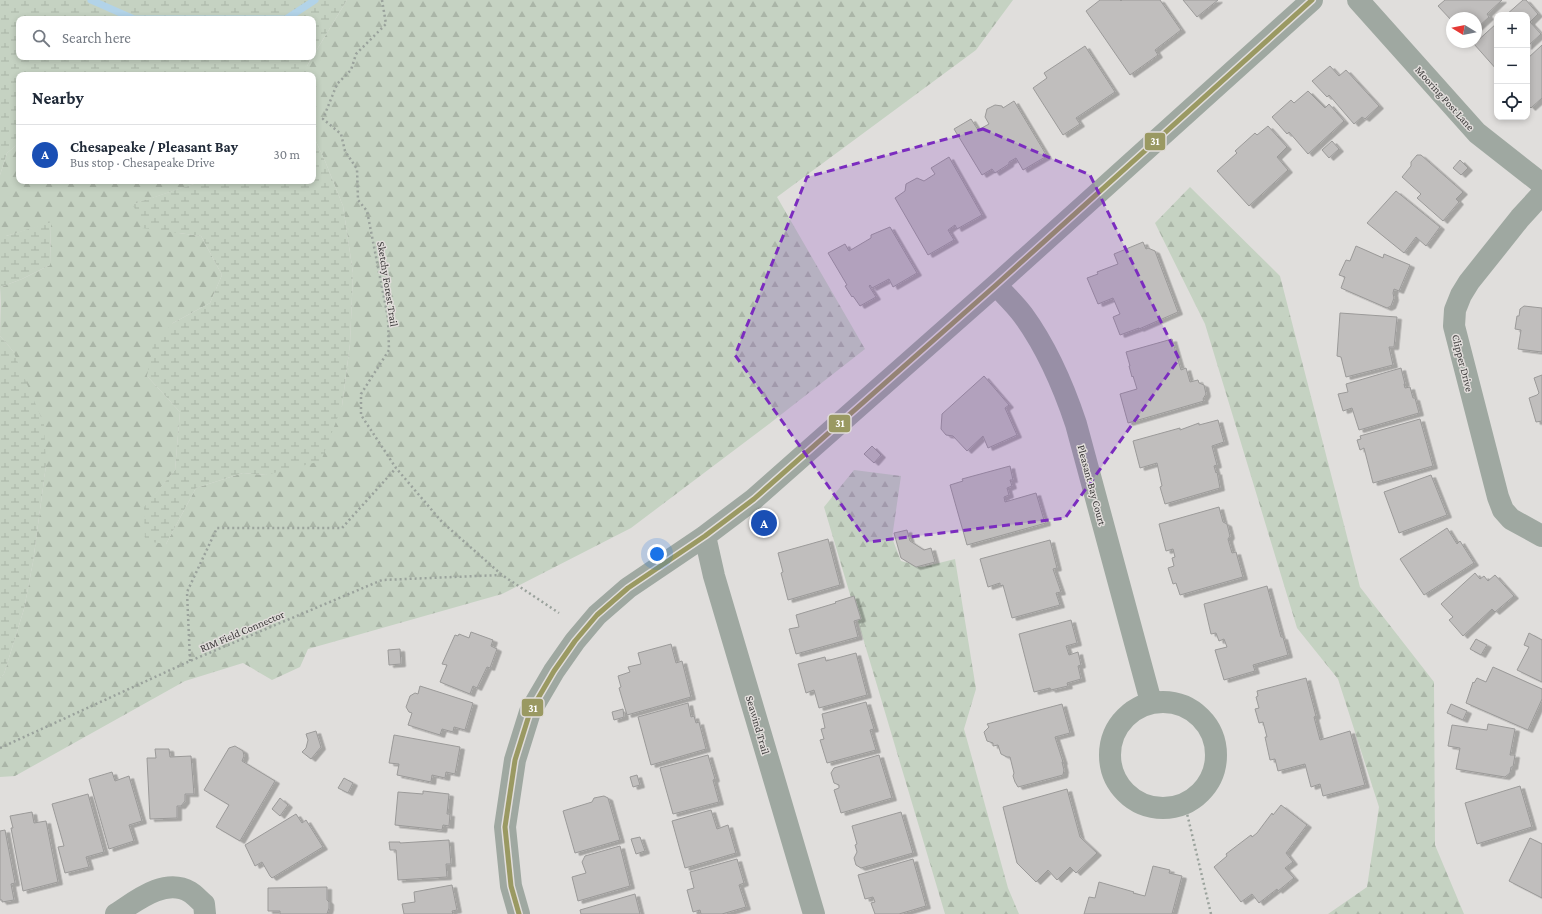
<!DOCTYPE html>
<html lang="en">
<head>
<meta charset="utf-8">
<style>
  body { margin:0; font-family:"Crimson Pro",serif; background:#f6f6f7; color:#1f2937 }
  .controls { position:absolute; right:12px; top:12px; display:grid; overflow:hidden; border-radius:8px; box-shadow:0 2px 6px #0003 }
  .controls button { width:36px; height:36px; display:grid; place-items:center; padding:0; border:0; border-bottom:1px solid #e0e1e3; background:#fff; color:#1f2937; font:20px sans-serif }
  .compass { position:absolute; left:1446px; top:12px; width:36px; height:36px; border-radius:50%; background:#fff; box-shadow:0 2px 6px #0003; rotate:280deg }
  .you { position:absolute; left:657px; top:554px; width:14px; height:14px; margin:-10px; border:3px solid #fff; border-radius:50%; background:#1a73e8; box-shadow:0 0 0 6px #1a73e833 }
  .badge { display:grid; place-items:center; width:26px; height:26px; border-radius:50%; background:#757373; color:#fff; font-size:13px; font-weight:700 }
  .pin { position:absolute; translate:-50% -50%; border:2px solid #fff; box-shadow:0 1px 4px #0006 }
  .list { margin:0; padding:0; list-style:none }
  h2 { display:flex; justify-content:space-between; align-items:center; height:52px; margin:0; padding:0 16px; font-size:17px }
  h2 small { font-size:13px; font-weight:400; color:#747a83 }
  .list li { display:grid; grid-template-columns:26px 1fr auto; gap:12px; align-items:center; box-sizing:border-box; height:60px; padding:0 16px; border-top:1px solid #e0e1e3 }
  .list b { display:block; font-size:15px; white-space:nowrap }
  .list p { margin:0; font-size:13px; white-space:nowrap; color:#747a83 }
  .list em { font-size:13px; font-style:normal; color:#747a83 }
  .icon { flex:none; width:22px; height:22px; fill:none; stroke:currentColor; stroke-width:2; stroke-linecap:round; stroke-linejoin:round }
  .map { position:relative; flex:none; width:1542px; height:914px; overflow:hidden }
  .search { position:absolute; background:#fff; box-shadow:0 2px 6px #0003; left:16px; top:16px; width:300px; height:44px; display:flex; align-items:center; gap:10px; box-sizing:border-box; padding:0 14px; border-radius:8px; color:#747a83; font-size:15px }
  .panel { position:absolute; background:#fff; box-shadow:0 2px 6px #0003; left:16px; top:72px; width:300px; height:112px; border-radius:8px }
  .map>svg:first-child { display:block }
  .forest { fill:url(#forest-firs) }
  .wetland { fill:url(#wetland-marsh) }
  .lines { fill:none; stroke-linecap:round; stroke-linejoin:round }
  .stream { stroke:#b2d3e8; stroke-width:7 }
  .building { fill:#c0bebd; stroke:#9b9a99; filter:url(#shadow) }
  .path { stroke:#9aa29c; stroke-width:2.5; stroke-dasharray:2 3; stroke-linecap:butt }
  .street { stroke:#9fa8a1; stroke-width:22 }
  .bus-1-casing { stroke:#e1dddb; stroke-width:8 }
  .bus-1 { stroke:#9a9962; stroke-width:5 }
  .marked { fill:#7b2cbf; fill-opacity:0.2; stroke:#7b2cbf; stroke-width:3; stroke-dasharray:8 5; stroke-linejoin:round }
  .labels { text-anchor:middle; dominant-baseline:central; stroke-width:3; stroke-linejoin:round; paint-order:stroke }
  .street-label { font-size:11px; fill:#3c3a3a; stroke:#e1dddb }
  .line-badge { stroke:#e1dddb; stroke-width:1.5 }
  .badge-label { font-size:11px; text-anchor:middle; font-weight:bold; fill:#fff }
</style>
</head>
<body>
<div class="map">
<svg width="1542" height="914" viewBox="0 0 1542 914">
  <defs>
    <pattern id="forest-firs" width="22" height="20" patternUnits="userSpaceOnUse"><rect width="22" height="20" fill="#c5d2c2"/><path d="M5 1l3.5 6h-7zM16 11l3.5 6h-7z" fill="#aab5a7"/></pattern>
    <pattern id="wetland-marsh" width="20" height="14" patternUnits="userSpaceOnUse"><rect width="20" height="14" fill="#c5d2c2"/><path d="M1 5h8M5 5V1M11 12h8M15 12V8" fill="none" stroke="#aab5a7"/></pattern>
    <filter id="shadow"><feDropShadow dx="4.5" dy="2.5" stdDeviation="0" flood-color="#0004"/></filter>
  </defs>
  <rect width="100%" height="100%" fill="#e0dedc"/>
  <!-- forest -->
  <path class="forest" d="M347,0H1013L976,50L777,197L865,349L769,424L631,528L502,594L308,649L300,667L272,680L243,663L185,681L15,776L0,777V678L4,674L24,609L33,562L46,465L13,351L0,336L1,287L22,279L50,265L51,223L6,236H0V175L7,153L19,143V181H200L197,183L134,204L179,233L201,236L222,275L210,303L173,323L147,376L180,412L175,470L144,508L166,544L196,488L243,473L266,475L342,406L350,344L353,273L343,206L325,161L313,135V75H307V66Z
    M1190,187L1280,276L1360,587L1434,682L1435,845L1464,914H1328L1367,887L1379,807L1338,679L1297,628L1205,324L1155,223Z
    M854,470L901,476L892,538L901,561L923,567L955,559L976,689L964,729L1008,888L1019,914H945L824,507Z"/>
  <!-- wetland -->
  <path class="wetland" d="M0,0H347L313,56V19H19V57H312L307,66V75H19V143L7,153L0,175Z
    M313,135L325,161L343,206L353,273L350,344L342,406L321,461L266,475L243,473L196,488L166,544L145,541L144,507L175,470L180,412L147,376L153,345L173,323L210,303L222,275L201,236L142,228L133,204L197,183L200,181H313Z
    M51,222L50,265L22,279L1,287L0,303V236H6Z
    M0,336L13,351L44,424L46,465L33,562L24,609L4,674L0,678Z"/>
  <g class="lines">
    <!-- stream -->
    <path class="stream" d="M91,0L134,19H286L315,0"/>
  </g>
  <!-- building -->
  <path class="building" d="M1100,0H1120L1121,1L1122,0H1160L1181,30L1155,50L1158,55L1130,75L1086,11Z
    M1183,0H1218L1197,17Z
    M1445,0H1502L1487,14L1489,17L1476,29V18H1452V21L1438,6Z
    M1523,0H1526L1538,14L1530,22L1541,34L1527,47V15H1506Z
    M1497,23V70L1474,44Z
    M1542,45V98L1531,108L1527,104V59Z
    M1085,46L1115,92L1076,118L1080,124L1063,135L1033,88L1047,78L1044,73Z
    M1330,66L1339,76L1346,70L1379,106L1365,119L1362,117L1354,124L1329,95L1327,97L1312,81Z
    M1308,91L1325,108L1329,104L1344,121L1308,154L1289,132L1287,134L1272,117L1291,100L1294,103Z
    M1014,101L1047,156L1023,170L1016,158L1009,162V164L995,173L992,169L982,175L954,129L971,119L978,130L989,124L985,117L987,109L995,105L1002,106L1003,108Z
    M1268,126L1287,147L1277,157L1288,170L1249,206L1217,171L1237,153L1235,151L1255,133L1257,135Z
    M1332,141L1339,149L1329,158L1322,150Z
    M1417,155H1421L1463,192L1456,199L1459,202L1443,221L1417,198L1421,194L1402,177L1411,166V162Z
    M949,157L982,215L957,229L955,225L948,230L954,240L928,255L895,198L905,191L906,184L917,178L924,181L935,174L931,168Z
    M1460,160L1468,168L1461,175L1453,168Z
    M1396,191L1440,227L1426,246L1416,237L1404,253L1367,223Z
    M890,227L917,273L893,287L889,279L872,288L870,285L869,286L876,297L860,306L853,296L852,297L845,286L847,285L828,253L845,244L849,251L871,238V235Z
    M1143,242L1146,249L1148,248L1155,251L1178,312L1139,329V328L1120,335L1113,317L1120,314L1113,298L1098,304L1087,278L1098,274L1097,272L1118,264L1114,254Z
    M1356,246L1383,258L1384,254L1410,265L1399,291L1394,289L1393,293L1394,298L1391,306L1387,308L1341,288L1345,277L1339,275L1346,260L1350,261Z
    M1524,306L1542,308V352L1518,349L1521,330L1515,329L1517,316H1519L1520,309Z
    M1340,313L1397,317L1394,347H1389L1393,365L1346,377L1341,357L1337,356Z
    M1172,339L1181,370L1186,368L1190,382L1198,380L1199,383L1204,385L1206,394L1203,399L1204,401L1128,423L1120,394L1137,389L1133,376L1132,377L1129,366H1130L1126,352Z
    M1401,368L1405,384H1404L1405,388L1410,387L1413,398H1415L1419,413L1359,430L1352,408L1343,411L1338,394L1348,392L1346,384Z
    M1542,375V421L1536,422L1529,398L1537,395L1539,393L1534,378Z
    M984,376L1009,405L1005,408L1017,435L988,448L983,436L967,451L953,436L946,435L941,429L942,414Z
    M1420,419L1433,466L1373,483L1364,448L1360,450L1357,440L1361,439L1360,436Z
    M1218,420L1224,442L1212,446L1217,465L1214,466L1216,473L1217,472L1220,488L1165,504L1160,487L1162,486L1157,463L1140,468L1133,441L1180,428V430L1199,423V425Z
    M872,446L881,455L874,463L864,454Z
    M1010,466L1013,480H1010L1012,486L1007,488L1009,495L1004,497L1005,502L1036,493L1044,520L1045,519L1046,523L967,545L950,485L963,481L962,479Z
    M1431,475L1447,515L1399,533L1384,492Z
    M1219,507L1223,522L1227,524L1230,536L1228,539L1232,553L1236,552L1243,577L1180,595L1176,583L1173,584L1168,568L1174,566L1172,558L1175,557L1173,549L1166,551L1159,524Z
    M1447,528L1457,544L1460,541L1474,563L1424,595L1400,559Z
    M907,530L910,541L924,550L931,548L935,562L916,567L901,558L894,533Z
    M828,539L840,585L788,600L781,573L783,572L778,553Z
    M1050,540L1057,568L1053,569L1061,592L1056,593L1060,605L1012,618L1003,585L1000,586V583L988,587L980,559Z
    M1475,573L1480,579L1484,576L1488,581L1495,575L1514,596L1495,612L1492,609L1463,636L1449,620L1453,617L1441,604Z
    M1267,586L1281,637H1283L1288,655L1253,665L1255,671L1224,680L1215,650L1227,647L1224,639L1219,641L1216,633L1211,634L1204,604Z
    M854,596L861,619L854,621L858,637L796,654L789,629L799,627L796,615L836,603L835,602Z
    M1071,620L1077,643L1066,646L1069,655L1078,652L1081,665L1078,666L1081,679L1067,683L1068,686L1051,690L1050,688L1034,692L1019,634Z
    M471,632L493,640L491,646L497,649L490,668L487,667L477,688L473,686L470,694L440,682L447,665L442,664L455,635L458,636L459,634L469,638Z
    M1529,633L1542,640V682L1517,670L1529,647L1524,645Z
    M1476,639L1487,645L1481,655L1470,649Z
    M671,644L676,663L682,661L691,697L627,715L619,688L621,687L618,676L630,672L628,667L641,664L638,653Z
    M400,649L401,664L389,665L388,650Z
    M856,653L867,695L819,708L814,690L806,693L798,664L825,657L826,661Z
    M1493,667L1542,689V699L1528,730L1466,703L1473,682L1474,683L1477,678L1486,682Z
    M1306,678L1316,716L1314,717L1320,740L1350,731L1365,785L1323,796L1320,784L1311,787L1305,764L1278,771L1275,759L1270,760L1265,737H1267L1263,722L1259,723L1255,709L1259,708L1256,697L1258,696L1257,691Z
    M420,686L473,703L465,730L454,727L453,732L442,729L440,735L408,725L412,713L409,712L406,707L410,696L415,693L418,694Z
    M866,702L874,729L870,730L876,750L827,763L820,740L824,739L821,729L825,728L822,714Z
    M688,703L691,717L694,716L696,723L699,722L706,749L651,765L638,717Z
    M1062,704L1070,733L1055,737L1063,762H1062L1064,770L1063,775L1018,787L1015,782L1013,776L1014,773L1010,757H1007L1001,754L998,745L993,746V743L987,741L984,732L989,727L987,724Z
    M1451,704L1467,711L1463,720L1447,713Z
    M623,709L624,717L614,720L612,712Z
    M1488,724L1515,729L1510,755H1515L1513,767H1511L1510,773L1505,777L1456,769L1460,748L1448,746L1452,725L1487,730Z
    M316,731L321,747L311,759L302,752L306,748L308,740L306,734Z
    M394,735L460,747L455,774L446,772L445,778L432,775L431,782L397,775L399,764L389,763Z
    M235,746L243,751L244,756L242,761L275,781L240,841L216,827L229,805L204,790L229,748Z
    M155,749H169L170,757L191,756L194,794H185V801L181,806H177V818L150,819L147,758H156Z
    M708,755L715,779L713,780L719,802L673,814L660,768Z
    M879,755L892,798L841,813L834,790L839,788V785L834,783L831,773L834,768Z
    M112,772L115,781L129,776L142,821L129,825L134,841L109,849L89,779Z
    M637,775L640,785L633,787L630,777Z
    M344,778L353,783L348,793L338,788Z
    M1520,786L1532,827L1477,844L1465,803Z
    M1067,789L1080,837L1097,853L1076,873L1070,867L1057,880L1048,870L1036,882L1017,863L1003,807Z
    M423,791L449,794L447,814H450L449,826L443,825L442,830L395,825L398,792L423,794Z
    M88,794L104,852L86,857L89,867L65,873L58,847L64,846L52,804Z
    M604,796L608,798L620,840L575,853L563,811L592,802L594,798Z
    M280,798L288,805L280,816L272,809Z
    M1281,805L1307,825L1286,853L1293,862L1285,868L1294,878L1278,891L1277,889L1259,903L1252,894L1241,902L1214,867L1227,856L1226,854L1251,835L1252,837L1257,833L1272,813L1273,815Z
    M711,810L717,829L728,825L736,853L685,868L672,821Z
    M32,812L34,823L46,821L58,882L23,891L11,828H13L10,816Z
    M901,812L913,853L861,868L856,865L854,858L857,852L855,845L857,844L852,826Z
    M296,814L302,823L306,820L323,847L272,878L270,876L262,862L255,866L245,845Z
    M5,830L15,883L11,884L14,900L2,902V900H0V831Z
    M640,837L645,851L636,854L631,839Z
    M1530,838L1542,844V898L1509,881Z
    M449,840L451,864H446L447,877L398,880L396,850H390L389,842H400V843Z
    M620,846L630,886L578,901L572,877L586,873L582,862L585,856Z
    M737,859L744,883L739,885L746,907L722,914H701L700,910L693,912L687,890L694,888L690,872Z
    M913,859L926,906L899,914H875L871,903L875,902L873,897L865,899L858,875Z
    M1153,866L1170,870L1169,873L1182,876L1172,914H1084L1089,897L1095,898L1099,882L1134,892L1133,893L1145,896Z
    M452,885L457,910L452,911L453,914H404L402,904L415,902L414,892Z
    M327,887V900L329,902V908L327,914H280V911H268V888Z
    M635,894L640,914H581L580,910Z"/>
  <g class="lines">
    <!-- path -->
    <path class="path" d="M382,0L386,24L356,54L351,70L337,84L323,119L341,134L345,151L357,169L358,200L367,211L388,318L389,350L361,394V415L396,468L442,522L502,575L559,613
      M190,661L187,592L217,528H342L396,468
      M0,748L190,661L382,580L501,575
      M1185,805L1211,914"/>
    <!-- street -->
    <path class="street" d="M1358,0L1477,133L1542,184
      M1542,194L1520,218L1469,282L1461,295L1455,310L1454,326L1498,497L1503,510L1511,519L1542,536
      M996,285C1005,295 1015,304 1023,315C1047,348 1063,385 1076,424L1151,702
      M705,536L714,576L814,914
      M1110 755a53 53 0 1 1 106 0a53 53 0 1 1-106 0Z
      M116,914C136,901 165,877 190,892C195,895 199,900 204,904L205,914
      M519,914L511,886L505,827L515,760L530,712L554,671L575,641L597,615L628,588L705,536L754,499L996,285L1312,0"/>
    <defs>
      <path id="bus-1" d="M519,914L511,886L505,827L515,760L530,712L554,671L575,641L597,615L628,588L705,536L754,499L996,285L1312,0"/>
    </defs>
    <!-- bus-1 casing -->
    <use href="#bus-1" class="bus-1-casing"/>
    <!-- bus-1 -->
    <use href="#bus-1" class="bus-1"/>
  </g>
  <!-- marked area -->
  <path class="marked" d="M983,129L1090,175L1179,359L1065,518L868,542L735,355L807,177Z"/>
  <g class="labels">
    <!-- street labels -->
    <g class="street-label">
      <text transform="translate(1445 98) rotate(48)">Mooring Post Lane</text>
      <text transform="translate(388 284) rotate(81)">Sketchy Forest Trail</text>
      <text transform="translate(1463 363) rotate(76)">Clipper Drive</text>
      <text transform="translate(1092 485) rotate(75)">Pleasant Bay Court</text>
      <text transform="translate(242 631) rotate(-23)">RIM Field Connector</text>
      <text transform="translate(758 725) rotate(74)">Seawind Trail</text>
    </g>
  </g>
  <g class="line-badge">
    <rect x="1144" y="132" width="22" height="19" rx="4" fill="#9a9962"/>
    <rect x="828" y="414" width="23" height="19" rx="4" fill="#9a9962"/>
    <rect x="521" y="698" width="23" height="19" rx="4" fill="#9a9962"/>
  </g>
  <g class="badge-label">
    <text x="1155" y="145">31</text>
    <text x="840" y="427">31</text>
    <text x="533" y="712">31</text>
  </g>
</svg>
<div class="controls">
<button>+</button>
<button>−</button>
<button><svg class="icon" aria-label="locate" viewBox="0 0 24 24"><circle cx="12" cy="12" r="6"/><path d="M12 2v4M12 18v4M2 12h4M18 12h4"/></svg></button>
</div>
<svg class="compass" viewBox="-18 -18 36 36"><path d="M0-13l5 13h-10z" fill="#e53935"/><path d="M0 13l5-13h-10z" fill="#747a83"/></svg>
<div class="you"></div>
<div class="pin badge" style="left:764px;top:523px;background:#1a4fb4">A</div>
<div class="search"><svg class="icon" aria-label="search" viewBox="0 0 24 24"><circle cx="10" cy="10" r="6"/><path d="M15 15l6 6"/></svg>Search here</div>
<section class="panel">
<h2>Nearby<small></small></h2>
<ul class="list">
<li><span class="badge" style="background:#1a4fb4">A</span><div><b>Chesapeake / Pleasant Bay</b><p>Bus stop · Chesapeake Drive</p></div><em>30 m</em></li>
</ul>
</section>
</div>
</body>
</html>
